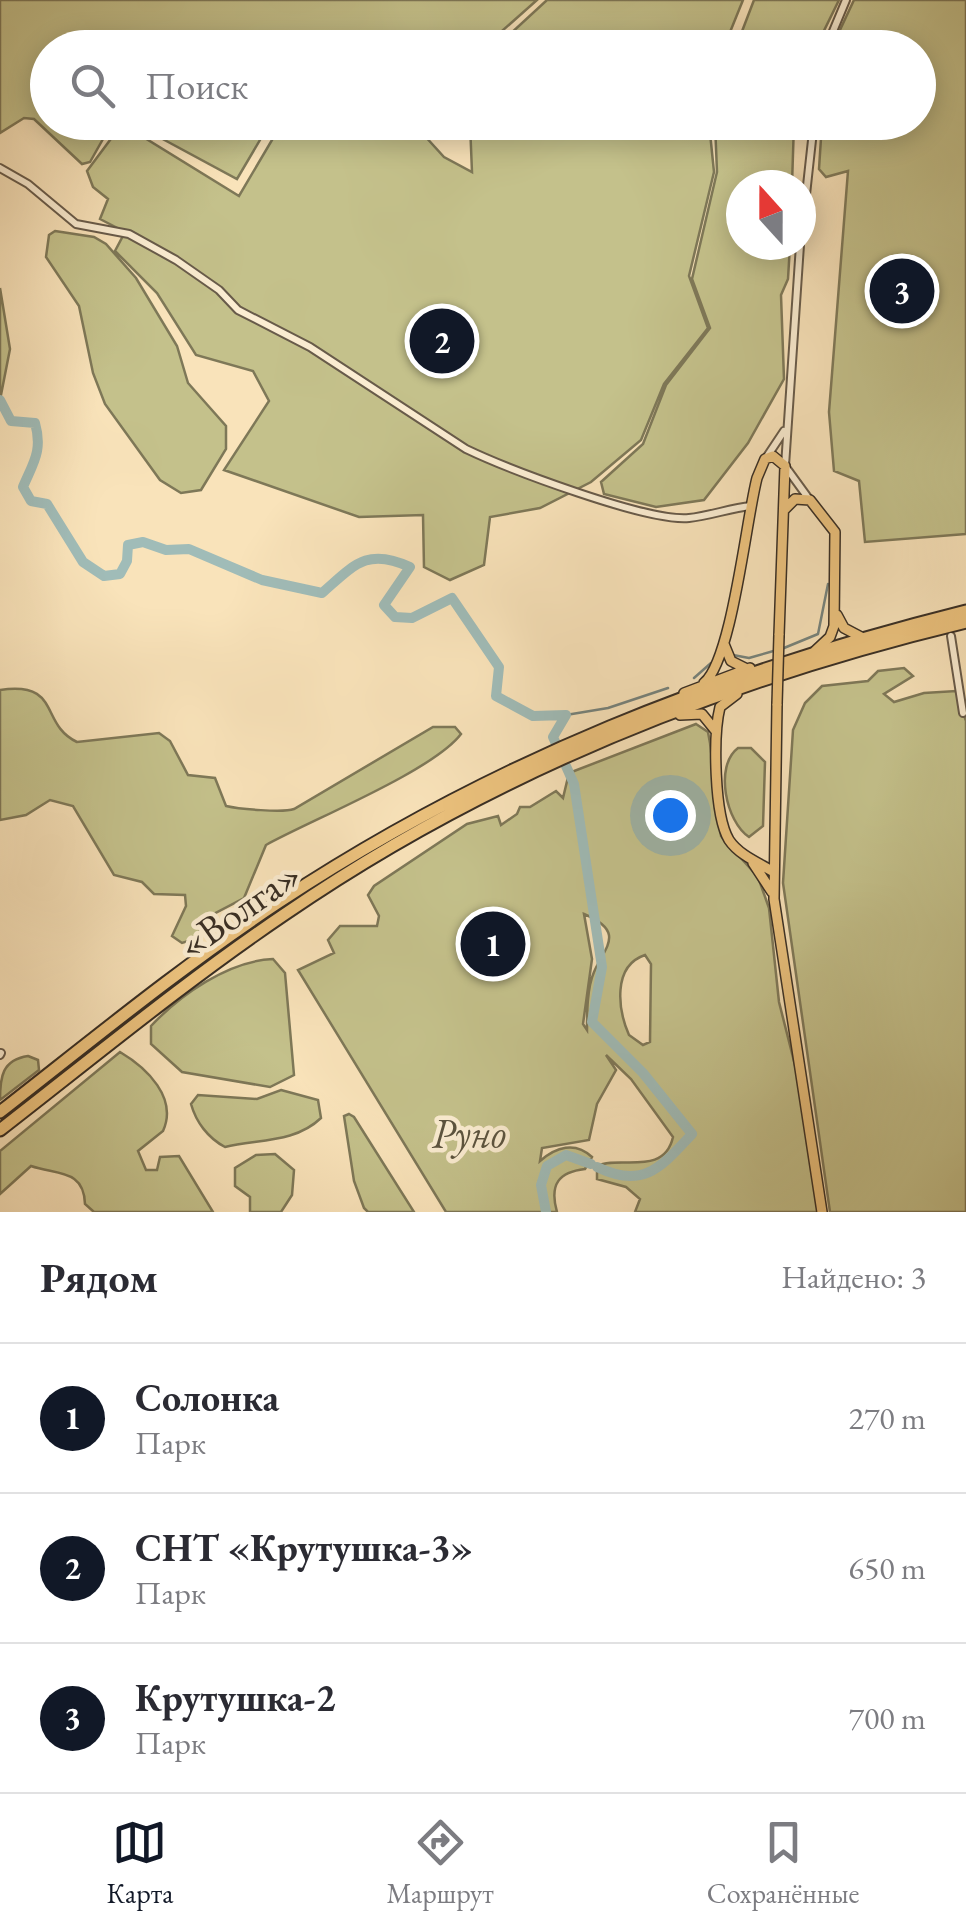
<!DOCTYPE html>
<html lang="ru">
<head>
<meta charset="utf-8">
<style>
  body { margin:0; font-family:"EB Garamond",serif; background:#f7f7f7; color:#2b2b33 }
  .compass { position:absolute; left:726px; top:170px; width:90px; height:90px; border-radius:50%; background:#fff; box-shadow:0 5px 25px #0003; rotate:339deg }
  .you { position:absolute; left:670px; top:815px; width:35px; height:35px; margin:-25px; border:8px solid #fff; border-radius:50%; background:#1a73e8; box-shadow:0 0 0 15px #1a73e833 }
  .badge { display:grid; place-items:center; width:65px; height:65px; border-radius:50%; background:#111827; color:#fff; font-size:32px; font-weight:700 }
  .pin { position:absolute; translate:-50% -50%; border:5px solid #fff; box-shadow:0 2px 10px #0006 }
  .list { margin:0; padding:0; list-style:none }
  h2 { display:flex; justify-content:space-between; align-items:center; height:130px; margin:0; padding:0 40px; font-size:42px }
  h2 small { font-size:32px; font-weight:400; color:#7c7c81 }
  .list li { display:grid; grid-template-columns:65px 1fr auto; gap:30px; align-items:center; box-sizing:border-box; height:150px; padding:0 40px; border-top:2px solid #e1e1e2 }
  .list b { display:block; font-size:38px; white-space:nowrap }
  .list p { margin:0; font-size:32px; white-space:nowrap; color:#7c7c81 }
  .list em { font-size:32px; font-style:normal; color:#7c7c81 }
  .icon { flex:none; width:55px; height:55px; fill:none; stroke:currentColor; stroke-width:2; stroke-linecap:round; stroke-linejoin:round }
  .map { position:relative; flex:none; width:966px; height:1212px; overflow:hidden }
  .search { position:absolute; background:#fff; box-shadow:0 5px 25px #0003; left:30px; right:30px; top:30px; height:110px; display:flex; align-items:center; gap:25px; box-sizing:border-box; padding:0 35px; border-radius:55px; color:#7c7c81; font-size:38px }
  .sheet { height:580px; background:#fff }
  nav { display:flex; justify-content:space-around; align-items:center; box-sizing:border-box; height:140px; border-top:2px solid #e1e1e2; background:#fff; font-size:28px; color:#7c7c81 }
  nav a { display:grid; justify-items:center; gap:5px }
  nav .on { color:#111827 }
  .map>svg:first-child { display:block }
  .green { fill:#c4c18b; stroke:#7e7858; stroke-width:2.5; fill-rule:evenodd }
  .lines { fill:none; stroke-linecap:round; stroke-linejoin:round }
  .stream { stroke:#76837d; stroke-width:2.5 }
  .river { stroke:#a0bcb8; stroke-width:10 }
  .minor-casing { stroke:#685b4a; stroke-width:10 }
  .major-casing { stroke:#382e24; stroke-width:12 }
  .highway-casing { stroke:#382e24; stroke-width:15 }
  .minor { stroke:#fbedd2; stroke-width:6 }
  .major { stroke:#ecc27d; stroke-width:9 }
  .highway { stroke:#ecc27d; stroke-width:11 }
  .major-bridge-casing { stroke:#382e24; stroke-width:12; stroke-linecap:butt }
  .major-bridge { stroke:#ecc27d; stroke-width:9 }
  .labels { text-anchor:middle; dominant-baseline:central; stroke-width:9; stroke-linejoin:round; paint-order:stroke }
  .street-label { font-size:40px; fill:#382e24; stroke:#fbedd2 }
  .park-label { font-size:40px; font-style:italic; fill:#5b533e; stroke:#fbedd2 }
</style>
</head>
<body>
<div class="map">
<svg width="966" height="1212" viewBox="0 0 966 1212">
  <rect width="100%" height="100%" fill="#f9e3ba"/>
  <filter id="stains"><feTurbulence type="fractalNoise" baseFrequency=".002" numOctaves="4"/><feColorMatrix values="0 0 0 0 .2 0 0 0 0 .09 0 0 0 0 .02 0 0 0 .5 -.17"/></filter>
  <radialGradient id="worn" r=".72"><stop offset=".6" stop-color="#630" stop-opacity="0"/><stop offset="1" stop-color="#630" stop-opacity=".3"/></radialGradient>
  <!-- green -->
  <path class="green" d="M0,0H537L484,47L48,48V122L112,123L90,162L82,164L34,119L24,118L0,133Z
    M547,0H743L724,47H496Z
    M754,0H839L816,47H736Z
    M854,0H966V534L865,542L859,481L834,471L829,412L848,171L826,177L819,169L822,123L918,122V48L832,47Z
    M133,123L270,122V123L237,179Z
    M282,123H413L444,157L472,172L470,123H709L714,172L689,276L708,328L664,384L641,440L591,482L540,508L490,517L484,565L450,580L424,567L423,515L359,517L224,470L269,401L253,371L196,355L157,293L115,251L125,232L100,219L108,199L93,187L87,171L122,124L239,196Z
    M715,123H794L792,185H741V245H790L788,279L781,295L784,379L748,443L704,500L656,507L604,494L601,482L643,444L666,385L710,328L692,279L717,172Z
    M55,231L94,237L106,244L136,278L177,346L188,383L226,426V449L201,490L181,493L160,480L105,404L93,373L79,306L46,257L49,235Z
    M0,288L10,349L0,400Z
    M904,668L913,676L884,694L894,702L924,693L956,691L966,721V1212H830L783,883L793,730L805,703L822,686L868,681L878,671Z
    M0,690C62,681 39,724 77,742L159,733L170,741L188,775L215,778L226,806C239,809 283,813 294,809L433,727H455L461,734C433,771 311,820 266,845L244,898L208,917L195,939L182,943L172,936L186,906L185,895L154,894L142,882L114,875L73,806L50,800L26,815L0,820Z
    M696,724L708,732L710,743L721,836L758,877L769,908L779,1002L801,1089L819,1212H635L640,1199L626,1187L597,1179V1166C619,1155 664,1177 673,1137L631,1079L606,1055L616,1070L597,1104L589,1140L542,1148L540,1161C556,1147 575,1141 592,1157L585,1169C559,1172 549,1184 557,1212H446L298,970L334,953L328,940L340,926H377L379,916L368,895L374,886L467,824L498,816L501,825L517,814L520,807H530L556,791L563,798L569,773ZM584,914C627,932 604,948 594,972C587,988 587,1013 587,1030L583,1024L592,959ZM645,955L651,964L650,1042L643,1045L629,1035C618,1010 612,966 645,955Z
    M738,748H751L765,762L763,826L749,837C726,822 714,766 738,748Z
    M273,959L285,973L294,1075L270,1087L182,1072L151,1044V1026C180,995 228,961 273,959Z
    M120,1052C147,1068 178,1098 163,1131L138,1151L146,1170H157L160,1157L179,1156L213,1212H94L85,1204C84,1169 57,1175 31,1166L0,1194V1151Z
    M28,1056L38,1060L39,1070L0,1100C0,1077 2,1060 28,1056Z
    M281,1090L318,1100L321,1118C295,1143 258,1139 225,1147C208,1138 196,1122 191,1104L198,1095L257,1099Z
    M349,1114L354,1117L414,1212H368L364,1208L354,1181L344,1116Z
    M275,1154L294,1170L292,1195L281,1212H250V1197L235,1186V1168L256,1155Z"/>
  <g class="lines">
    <!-- stream -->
    <path class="stream" d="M784,648L818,634L828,584
      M733,655L749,658L777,650
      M694,678L711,663
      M566,715L608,708L668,688"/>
    <!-- river -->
    <path class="river" d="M0,400L11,421L35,423C43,451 33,463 23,487L31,501L47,504L83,562L104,576L120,574L127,561L128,545L143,542L166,550L189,549L262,580L322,593C354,565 367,547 410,567L384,605L395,617L412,618L452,598L499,667L496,696L533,716L566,715L553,737L574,784L602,967L592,1022L643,1073L692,1134C662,1166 644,1190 597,1167
      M546,1212L541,1185L547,1166L566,1155L591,1164"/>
    <defs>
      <path id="minor" d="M826,48L846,0
        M0,168L28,184L76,224L129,234L176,260L219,290L238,310L310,347L466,449C508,469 647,522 689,518C710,516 730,508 751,506
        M801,240L814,122
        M800,245L785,466L809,499
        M766,458L784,431
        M951,636L963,713
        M0,1055L1,1053"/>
      <path id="major" d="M784,510L795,499L810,500L835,532L834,626L830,637L815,651
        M837,615L844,628L863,638
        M724,644L731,661L745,668
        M704,683C732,660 746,520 757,478L765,459L773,456L785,466L779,635
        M684,693L750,668
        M737,694L720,707C713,735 714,815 729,840C739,855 759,863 774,872
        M777,704L774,899L822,1212
        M680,715L702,714L715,730
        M753,863L772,892"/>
      <path id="highway" d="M0,1112C91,1041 182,966 279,902C493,761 718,673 966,611
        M0,1130C94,1057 186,981 285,914C490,773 725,680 966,622"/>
    </defs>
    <!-- minor casing -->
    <use href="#minor" class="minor-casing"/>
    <!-- major casing -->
    <use href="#major" class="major-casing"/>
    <!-- highway casing -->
    <use href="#highway" class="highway-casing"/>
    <!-- minor -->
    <use href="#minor" class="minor"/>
    <!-- major -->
    <use href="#major" class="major"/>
    <!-- highway -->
    <use href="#highway" class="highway"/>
    <defs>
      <path id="major-bridge" d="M777,704L779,635"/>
    </defs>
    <!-- major-bridge casing -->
    <use href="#major-bridge" class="major-bridge-casing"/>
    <!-- major-bridge -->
    <use href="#major-bridge" class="major-bridge"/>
  </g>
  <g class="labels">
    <!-- street labels -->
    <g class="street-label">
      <text transform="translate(239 909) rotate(-35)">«Волга»</text>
    </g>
    <!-- park labels -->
    <g class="park-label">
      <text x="469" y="1133">Руно</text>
    </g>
  </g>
  <rect width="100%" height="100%" filter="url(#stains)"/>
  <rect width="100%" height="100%" fill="url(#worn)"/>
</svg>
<svg class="compass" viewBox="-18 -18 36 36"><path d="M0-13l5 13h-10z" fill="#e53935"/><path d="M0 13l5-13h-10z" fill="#7c7c81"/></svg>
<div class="you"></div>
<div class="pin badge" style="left:493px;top:944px">1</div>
<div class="pin badge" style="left:442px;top:341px">2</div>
<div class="pin badge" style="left:902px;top:291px">3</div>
<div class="search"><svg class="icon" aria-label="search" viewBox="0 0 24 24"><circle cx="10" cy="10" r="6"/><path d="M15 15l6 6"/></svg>Поиск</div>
</div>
<section class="sheet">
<h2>Рядом<small>Найдено: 3</small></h2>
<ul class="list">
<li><span class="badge">1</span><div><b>Солонка</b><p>Парк</p></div><em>270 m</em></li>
<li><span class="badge">2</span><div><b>СНТ «Крутушка-3»</b><p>Парк</p></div><em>650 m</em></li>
<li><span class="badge">3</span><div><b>Крутушка-2</b><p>Парк</p></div><em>700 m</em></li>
</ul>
</section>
<nav>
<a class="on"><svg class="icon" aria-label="map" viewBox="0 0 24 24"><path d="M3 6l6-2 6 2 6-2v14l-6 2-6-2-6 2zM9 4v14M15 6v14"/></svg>Карта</a>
<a><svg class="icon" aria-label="directions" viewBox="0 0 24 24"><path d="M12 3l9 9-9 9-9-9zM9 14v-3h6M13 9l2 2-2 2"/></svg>Маршрут</a>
<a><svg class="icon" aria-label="saved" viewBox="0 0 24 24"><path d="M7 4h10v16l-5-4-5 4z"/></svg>Сохранённые</a>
</nav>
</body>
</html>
